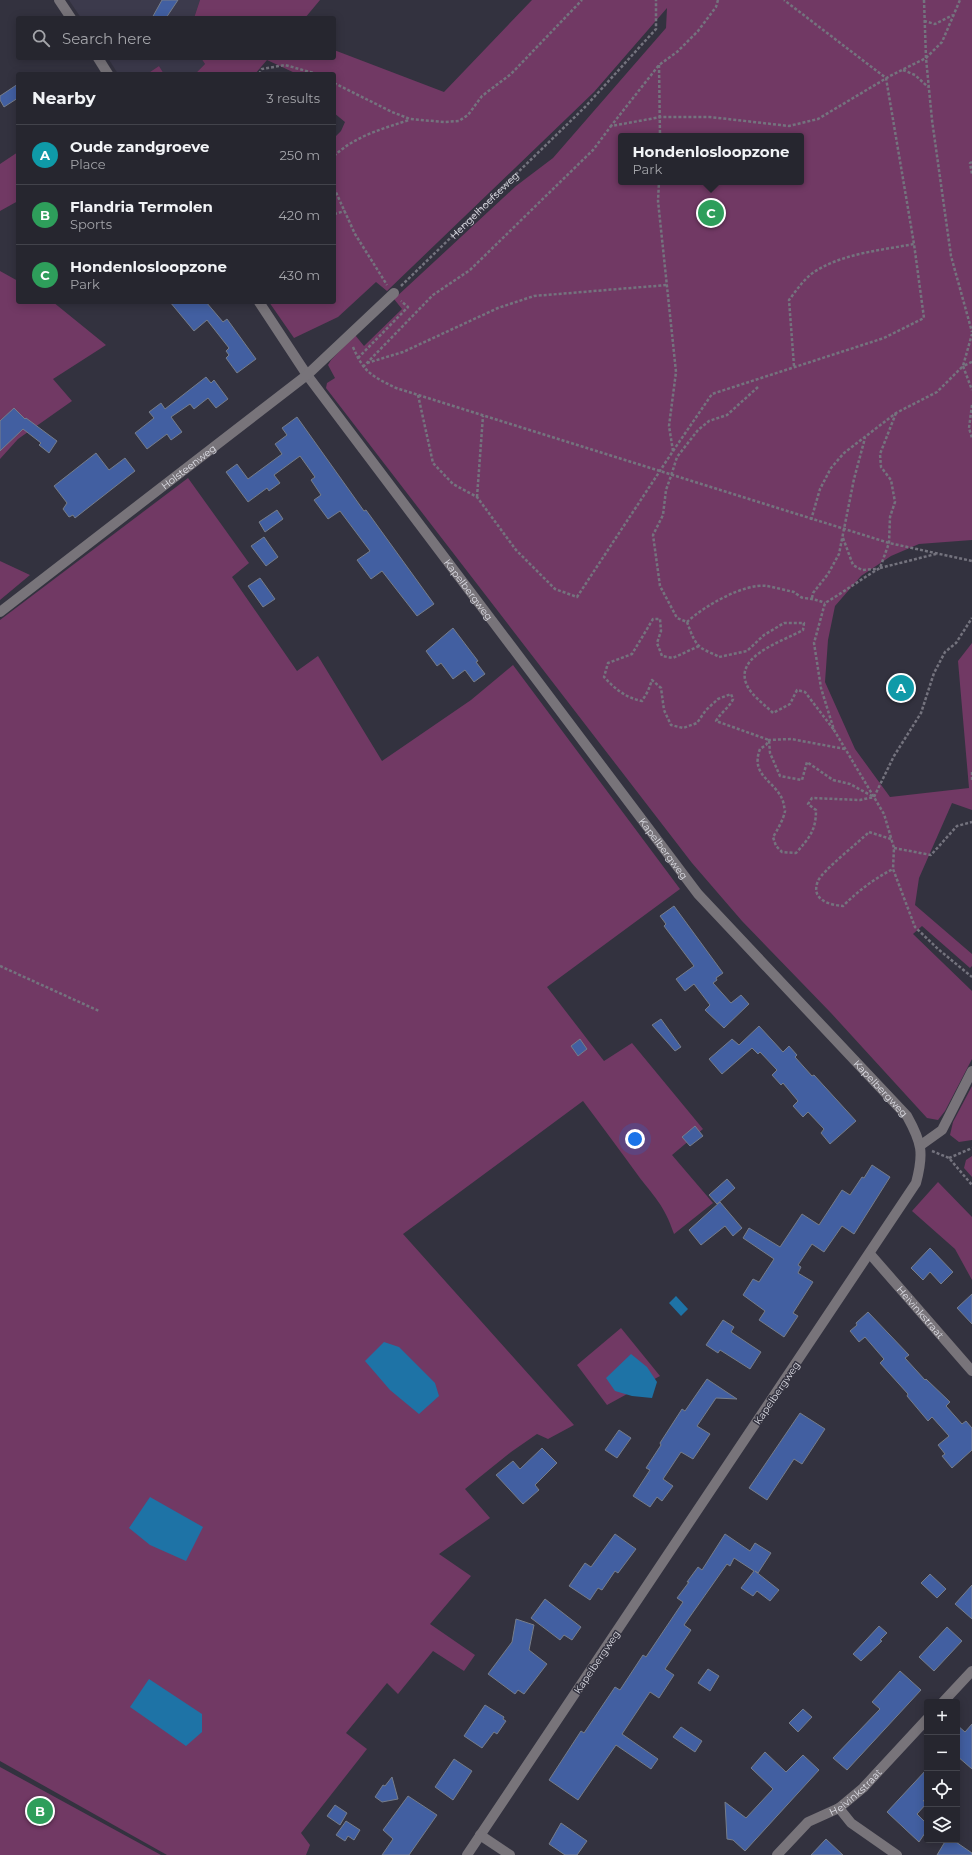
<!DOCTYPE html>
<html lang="en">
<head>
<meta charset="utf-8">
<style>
  body { margin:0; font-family:Montserrat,sans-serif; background:#32323b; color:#f1f3f6 }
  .controls { position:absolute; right:12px; bottom:12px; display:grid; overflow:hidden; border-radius:4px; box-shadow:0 2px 10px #0003 }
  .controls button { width:36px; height:36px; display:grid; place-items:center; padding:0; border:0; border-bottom:1px solid #42434b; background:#26262f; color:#f1f3f6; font:20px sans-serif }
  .you { position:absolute; left:635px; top:1139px; width:14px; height:14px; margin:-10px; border:3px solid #fff; border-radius:50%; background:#1a73e8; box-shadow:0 0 0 6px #1a73e833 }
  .badge { display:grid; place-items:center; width:26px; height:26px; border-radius:50%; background:#8c9099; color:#fff; font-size:13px; font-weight:700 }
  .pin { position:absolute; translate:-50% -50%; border:2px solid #fff; box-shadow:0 1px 4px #0006 }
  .popup { position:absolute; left:618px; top:133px; width:186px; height:52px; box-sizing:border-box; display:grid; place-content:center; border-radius:4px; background:#26262f; filter:drop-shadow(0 1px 3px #0005); font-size:13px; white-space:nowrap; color:#a4a5aa }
  .popup b { font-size:15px; color:#f1f3f6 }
  .popup::after { content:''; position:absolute; left:50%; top:100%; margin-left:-8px; border:8px solid transparent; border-top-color:#26262f }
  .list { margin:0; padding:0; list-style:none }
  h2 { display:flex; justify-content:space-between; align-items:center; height:52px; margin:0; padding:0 16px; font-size:17px }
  h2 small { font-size:13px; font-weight:400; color:#a4a5aa }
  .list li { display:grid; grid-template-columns:26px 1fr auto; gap:12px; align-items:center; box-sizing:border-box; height:60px; padding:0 16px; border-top:1px solid #42434b }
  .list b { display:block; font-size:15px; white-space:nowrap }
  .list p { margin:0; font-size:13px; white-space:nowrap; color:#a4a5aa }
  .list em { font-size:13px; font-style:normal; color:#a4a5aa }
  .icon { flex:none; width:22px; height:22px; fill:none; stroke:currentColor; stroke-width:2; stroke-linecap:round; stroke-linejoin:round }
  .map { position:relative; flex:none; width:972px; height:1855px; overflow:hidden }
  .search { position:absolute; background:#26262f; box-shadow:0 2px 10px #0003; left:16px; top:16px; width:320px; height:44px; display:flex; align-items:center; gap:10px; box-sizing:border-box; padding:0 14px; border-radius:4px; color:#a4a5aa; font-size:15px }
  .panel { position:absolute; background:#26262f; box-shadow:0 2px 10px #0003; left:16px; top:72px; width:320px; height:232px; border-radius:4px }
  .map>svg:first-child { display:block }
  .built { fill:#3c3a4c }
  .green { fill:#713964; fill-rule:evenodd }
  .water { fill:#1e73a6 }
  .building { fill:#425fa1; stroke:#767d8a }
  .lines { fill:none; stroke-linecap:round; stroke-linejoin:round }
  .path { stroke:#74737e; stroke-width:2.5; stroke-dasharray:3 2; stroke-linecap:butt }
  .minor { stroke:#78747a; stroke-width:10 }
  .labels { text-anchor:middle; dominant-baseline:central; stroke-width:3; stroke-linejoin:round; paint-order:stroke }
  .street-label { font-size:10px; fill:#dddde5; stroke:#33323f }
</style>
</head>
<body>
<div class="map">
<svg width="972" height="1855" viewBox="0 0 972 1855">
  <rect width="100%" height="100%" fill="#33323f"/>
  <!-- built -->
  <path class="built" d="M69,0H200L194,18H81Z
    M108,58H201L205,64L195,74H164L159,66L147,74H118Z"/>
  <!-- green -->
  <path class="green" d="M200,0H320L305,18H194Z
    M532,0H972V540L919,544L891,556L861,576L835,606L828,640L825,682L855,749L890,797L969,788L958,661L972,643V810L952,803L919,878L915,905L972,954V966L970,968L922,926L913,934L972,991V1059L945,1111L938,1120L927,1118L831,1013L742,921L692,863L326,388L327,383L335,378L328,365L331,360L355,335L364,346L402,309L394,299L516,186L553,158L666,28L667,8L594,92L387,291L376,282L338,317L294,338L269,302H334V138L341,131L345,122L334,113V74H297L267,60L255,74H195L205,64L201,58H334V50L444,92ZM621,136H801V182H621Z
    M159,66L164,74H147Z
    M18,152V201L0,211V164Z
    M0,271L18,281V302H53L106,345L53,379L72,401L18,439L0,459Z
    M188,478L249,563L232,577L297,671L318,656L382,761L471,700L513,665L680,889L547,987L604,1061L632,1043L703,1129L672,1155L713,1203L674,1234C664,1204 654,1197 637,1174C619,1149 601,1125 583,1101L403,1234L574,1425L548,1439L537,1434L511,1452L465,1489L490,1518L439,1554L471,1576L430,1624L475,1655L464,1671L433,1651L398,1694L387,1683L346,1733L367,1749L301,1833L310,1845L306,1855H167L0,1761V620Z
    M0,561L30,575L0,600Z
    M972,1086V1140L959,1142L950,1135L953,1122Z
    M972,1156V1177L964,1168L966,1160Z
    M938,1182L972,1217V1280L955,1249L912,1211Z
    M621,1328L660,1376L607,1405L577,1365Z
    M0,1767L161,1855H0Z"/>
  <!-- water -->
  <path class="water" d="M676,1296L688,1309L681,1316L669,1303Z
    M384,1342L399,1347L435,1383L439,1396L419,1414L390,1390L365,1361Z
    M631,1354L647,1367L657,1382L652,1398L632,1396L615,1391L606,1378Z
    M150,1497L203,1527L186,1561L150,1545L129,1528Z
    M149,1679L202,1714V1732L186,1746L130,1707Z"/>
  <!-- building -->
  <path class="building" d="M162,0H178L166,18H152Z
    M18,84V98L4,107L0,100V96Z
    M170,302H206L223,322L227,319L256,359L237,373L226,358L229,355L226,351L229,348L207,320L194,331Z
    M206,377L211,383L214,380L228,399L216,408L208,398L194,409L190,404L171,417L182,432L171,440L167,434L147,449L135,433L154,418L149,412L161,403L165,409Z
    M14,408L25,419L26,418L57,441L49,453L39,445L41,443L23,429L0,451V421Z
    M297,417L364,511L366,510L434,604L417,616L382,571L371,579L357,560L370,551L340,511L328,519L314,500L321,495L311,480L315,477L300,456L274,475L280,483L269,491L267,488L248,502L226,472L237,464L248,479L282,454L275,444L287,435L282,428Z
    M96,453L109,470L125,458L135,471L75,518L73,515L69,517L63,509L67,503L54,486Z
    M277,510L283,519L265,532L259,522Z
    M264,537L278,557L266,566L251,546Z
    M260,578L275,599L263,607L248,586Z
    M453,628L478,661L476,662L485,674L474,682L465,670L453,679L441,663L437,666L426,651Z
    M674,906L723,973L716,978L717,980L713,983L731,1003L741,995L749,1004L724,1028L705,1010L710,1005L694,984L685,991L676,979L694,966L664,926L666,924L660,916Z
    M661,1019L681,1047L675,1051L652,1025Z
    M759,1026L783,1052L789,1046L797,1055L795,1057L812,1076L814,1075L856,1121L830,1144L821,1133L824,1129L808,1112L803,1117L793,1106L798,1101L783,1083L781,1085L772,1075L777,1070L760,1052L758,1054L752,1048L722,1074L709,1059L732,1039L739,1045Z
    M580,1039L587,1049L578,1056L571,1046Z
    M695,1126L703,1136L690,1146L682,1137Z
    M872,1165L890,1177L854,1234L842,1226L824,1252L812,1244L798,1265L801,1267L798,1273L813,1282L793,1313L798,1316L784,1337L759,1320L765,1311L743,1295L753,1279L759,1282L774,1259L743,1238L749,1228L780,1247L802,1214L819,1225L842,1190L850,1195L862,1177L864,1178Z
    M727,1179L735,1188L717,1204L709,1195Z
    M720,1202L742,1228L733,1236L725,1226L701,1245L689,1230Z
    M930,1248L953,1272L941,1284L930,1272L923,1280L911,1268Z
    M972,1294V1324L957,1308Z
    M868,1312L909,1355L905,1358L925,1380L926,1379L950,1402L946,1406L962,1424L966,1421L972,1428V1450L952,1468L942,1456L945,1454L938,1445L949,1436L932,1417L928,1421L907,1396L908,1394L880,1363L884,1359L865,1337L859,1342L850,1331L857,1325L856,1323Z
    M723,1320L734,1327L731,1332L761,1352L750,1369L720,1350L718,1353L706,1345Z
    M707,1379L737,1399L716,1398L697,1426L710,1434L693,1459L681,1452L663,1479L673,1486L662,1501L657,1497L650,1507L633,1496L650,1470L646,1468L661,1445L660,1443L682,1409L685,1411Z
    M800,1413L825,1429L802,1464L794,1459L767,1500L749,1488Z
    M619,1430L631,1438L617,1458L605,1450Z
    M542,1448L557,1463L535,1485L539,1490L523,1504L496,1475L513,1461L520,1469Z
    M615,1534L636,1549L618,1573L615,1571L602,1590L598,1588L590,1600L569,1586L585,1563L591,1567Z
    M725,1534L750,1551L755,1543L771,1553L758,1573L755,1571L779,1590L770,1601L757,1591L753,1596L741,1588L754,1571L734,1558L730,1566L727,1564L684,1625L691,1630L665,1669L674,1675L659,1698L650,1692L622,1734L658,1759L651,1769L616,1745L578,1800L549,1780L581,1731L584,1733L615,1687L620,1690L643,1655L646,1657L683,1602L677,1598L689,1582H687L698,1567L702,1570Z
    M930,1574L946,1589L937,1598L921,1583Z
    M972,1585V1619L955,1604Z
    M545,1599L581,1627L572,1640L564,1635L560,1640L531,1618Z
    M516,1619L534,1625L529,1650L547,1664L524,1694L518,1690L515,1694L488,1674L512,1642Z
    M879,1626L887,1633L880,1640L882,1641L861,1661L853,1654Z
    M947,1627L962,1641L934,1671L919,1657Z
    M708,1669L719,1676L710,1691L698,1683Z
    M900,1671L921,1690L847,1770L833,1758L880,1709L872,1702Z
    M485,1705L504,1717L503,1719L506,1721L497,1734L494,1732L482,1748L464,1736Z
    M803,1709L812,1717L798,1732L789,1723Z
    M972,1724V1769L957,1756V1725L965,1732Z
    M681,1727L702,1741L695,1752L673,1737Z
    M765,1752L786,1772L803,1755L819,1770L745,1851L733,1840L727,1839L725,1802L746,1818L773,1789L751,1768Z
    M454,1759L472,1771L453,1800L435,1787Z
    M927,1769V1797L923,1801L927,1800V1803L917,1814L927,1824V1830L919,1842L887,1812Z
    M392,1777L398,1799L382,1802L375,1797L383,1785L385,1786Z
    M408,1796L437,1815L409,1855H382L393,1839L383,1830Z
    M335,1805L347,1813L340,1825L327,1816Z
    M346,1821L360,1830L354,1840L348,1836L345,1841L336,1835Z
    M561,1823L587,1841L577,1855H565L549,1844Z
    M826,1839L843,1855H811Z
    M946,1840H953L972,1853V1855H937Z"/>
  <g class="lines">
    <!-- path -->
    <g class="path">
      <path d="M718,0L716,7L698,31L677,52L659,65L611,126L661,117H710L789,126L818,119L890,76L926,58L942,42L960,0"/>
      <path d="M924,0L926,58L932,120L951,256L972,332"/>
      <path d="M924,21L935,24L953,15"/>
      <path d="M659,65L660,136"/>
      <path d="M903,70L915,75L928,87"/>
      <path d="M259,74L262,69L285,65L317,74"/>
      <path d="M334,83L392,112L410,119L444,122L459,121L468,115L482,96L511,74L582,0"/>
      <path d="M334,156C355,136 382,129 409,120"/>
      <path d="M972,162L970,163L972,174"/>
      <path d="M334,188L355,234L387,285"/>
      <path d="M334,214L345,211"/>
      <path id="s1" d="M401,286L585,107L656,29V0"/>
      <path d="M353,347C364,373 372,376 396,388L889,543L972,561"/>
      <path d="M358,358L408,307L401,301"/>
      <path d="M972,362L963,366L972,390"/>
      <path d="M367,363L403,352L498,308L534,296L667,285"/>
      <path d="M794,366L789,300C798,288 806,276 819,269C847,253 882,250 914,244"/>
      <path d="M363,367L433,295L470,270L593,150L611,126"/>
      <path d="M758,387L727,415L709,421L698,430L677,457L671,476L666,490L663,515L653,535L660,586L677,618L687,622C690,630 693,640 699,646C704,651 713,653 719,657L747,651L764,635L784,623H804L803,630C782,642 729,657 749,689C755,698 765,705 773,713L790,704L797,690L805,692L834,730"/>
      <path d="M418,395L433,463L453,484L477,497L516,550L555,589L577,597L673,451L669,426L676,372L658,201L659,182"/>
      <path d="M972,405L969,428L972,438"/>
      <path d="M896,413L880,454L881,467L891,480L895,502L890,517L889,543L880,568C861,579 844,592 825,603L814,643L821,688L834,730L884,814L894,848L893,869L915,927L938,949L972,977"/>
      <path d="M673,451L712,394L884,338L924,318L914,244L886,78L784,0"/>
      <path d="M477,497L483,416"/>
      <path d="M811,520L820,489L831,468L844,453L896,413L937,392L963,366L972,334"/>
      <path d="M843,538L853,565L862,570L876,569"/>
      <path d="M880,568L936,554"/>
      <path d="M812,598L813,593L828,574L839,554L854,479L865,438"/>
      <path d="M687,622C704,606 744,583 767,586C773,587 789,591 794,592C797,594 801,598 804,598C812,599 818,600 825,603"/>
      <path d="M699,646L673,658L662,656L657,643L661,631L660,619H653L632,654L608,663L604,677C615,689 626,698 642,701L648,691L652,680L661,688L664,710L671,725L683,728L697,723L706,710L718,699L731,694L733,699C730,707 721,712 716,721L769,740L770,753L780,776L802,780L807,762L833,780L850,784L872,796"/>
      <path d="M845,749L791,739L769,740L766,745L760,749C749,778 779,781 784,805C784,807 785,810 785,811C784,818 777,831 773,837L776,846L782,852L796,853C809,838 816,831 816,810L808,804L812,798L860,800L874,797L894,756L921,713L934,673L945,652L956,643L972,618"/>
      <path d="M972,772V780"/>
      <path d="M891,839L869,832C859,842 822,871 818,881C810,900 830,905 843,906C859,890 874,879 893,869"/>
      <path d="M894,848L931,855L957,826L972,822"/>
      <path d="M0,966L99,1011"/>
      <path d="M932,1151L949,1158L972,1185"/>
      <path d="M949,1158L972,1148"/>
    </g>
    <!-- minor -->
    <g class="minor">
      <path d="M59,0L71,18"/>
      <path d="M98,58L108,74"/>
      <path id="s2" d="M259,302L307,375L698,894L907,1116C922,1143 924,1153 916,1183L467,1855"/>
      <path id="s3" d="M0,612L307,375L394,293"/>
      <path d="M921,1145L942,1130L972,1071"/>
      <path id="s4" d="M870,1254L972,1371"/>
      <path d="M943,1702L972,1671"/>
      <path d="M839,1808L851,1823L897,1855"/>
      <path d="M480,1835L510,1855"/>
      <path id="s5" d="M777,1855L808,1822L839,1808L863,1788L927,1719"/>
    </g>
  </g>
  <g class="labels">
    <!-- street labels -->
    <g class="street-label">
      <text stroke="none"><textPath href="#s1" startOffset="116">Hengelhoefseweg</textPath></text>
      <text stroke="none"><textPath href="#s3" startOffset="238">Holsteenweg</textPath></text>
      <text stroke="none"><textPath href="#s2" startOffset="356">Kapelbergweg</textPath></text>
      <text stroke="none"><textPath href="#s2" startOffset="680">Kapelbergweg</textPath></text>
      <text stroke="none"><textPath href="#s2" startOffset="1004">Kapelbergweg</textPath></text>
      <text stroke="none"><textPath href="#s4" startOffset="77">Heivinkstraat</textPath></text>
      <text transform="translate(777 1393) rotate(-56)">Kapelbergweg</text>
      <text transform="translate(597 1662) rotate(-56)">Kapelbergweg</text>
      <text stroke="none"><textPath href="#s5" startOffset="102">Heivinkstraat</textPath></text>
    </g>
  </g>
</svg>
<div class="controls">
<button>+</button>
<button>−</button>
<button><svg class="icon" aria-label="locate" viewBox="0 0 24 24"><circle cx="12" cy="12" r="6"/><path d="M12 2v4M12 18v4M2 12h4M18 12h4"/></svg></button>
<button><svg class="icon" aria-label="layers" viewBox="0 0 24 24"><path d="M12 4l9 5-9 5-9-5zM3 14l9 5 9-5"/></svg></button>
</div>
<div class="you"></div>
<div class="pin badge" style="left:901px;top:688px;background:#0f9aa8">A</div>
<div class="pin badge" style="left:40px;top:1811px;background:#2e9e5b">B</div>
<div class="pin badge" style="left:711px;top:213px;background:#2e9e5b">C</div>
<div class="popup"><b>Hondenlosloopzone</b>Park</div>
<div class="search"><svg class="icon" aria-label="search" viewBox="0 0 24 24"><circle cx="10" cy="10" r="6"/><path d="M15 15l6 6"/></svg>Search here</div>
<section class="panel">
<h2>Nearby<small>3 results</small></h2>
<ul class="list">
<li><span class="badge" style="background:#0f9aa8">A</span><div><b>Oude zandgroeve</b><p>Place</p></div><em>250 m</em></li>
<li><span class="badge" style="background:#2e9e5b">B</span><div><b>Flandria Termolen</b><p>Sports</p></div><em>420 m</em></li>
<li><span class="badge" style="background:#2e9e5b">C</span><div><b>Hondenlosloopzone</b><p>Park</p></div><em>430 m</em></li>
</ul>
</section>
</div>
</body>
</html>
